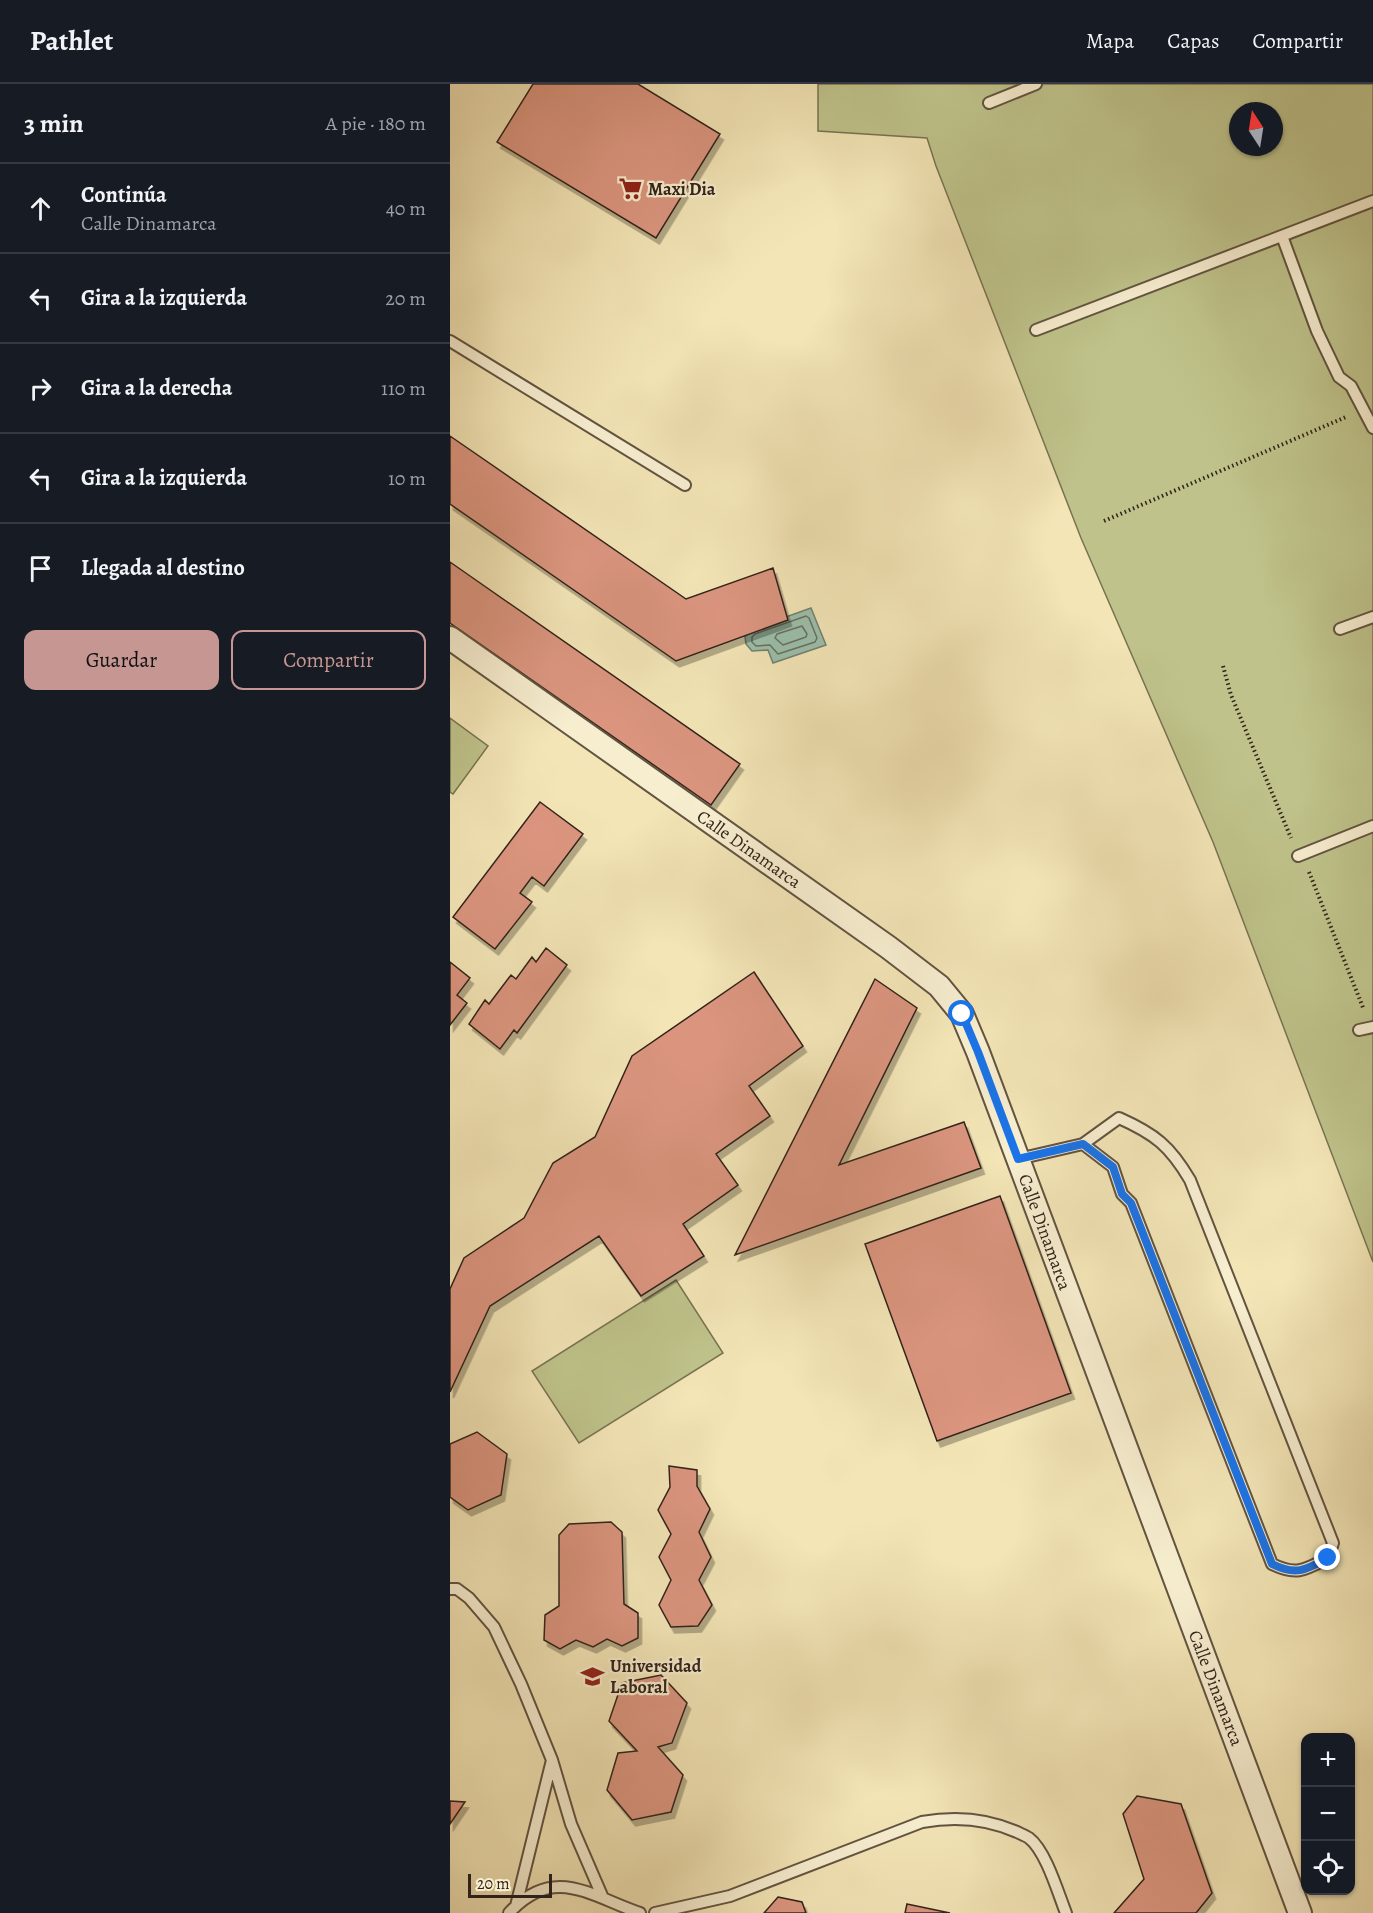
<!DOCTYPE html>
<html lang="es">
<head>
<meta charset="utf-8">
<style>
  body { margin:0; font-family:Alegreya,serif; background:#242831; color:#f1f3f6 }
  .controls { position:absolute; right:18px; bottom:18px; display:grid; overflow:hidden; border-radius:12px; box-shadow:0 2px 4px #0004 }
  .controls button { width:54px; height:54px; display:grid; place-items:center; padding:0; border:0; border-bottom:2px solid #363941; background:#171b24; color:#f1f3f6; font:30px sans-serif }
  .compass { position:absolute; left:779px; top:18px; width:54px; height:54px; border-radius:50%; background:#171b24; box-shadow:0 2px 4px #0004; rotate:348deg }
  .scale { position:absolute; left:18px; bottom:15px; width:84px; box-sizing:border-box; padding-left:6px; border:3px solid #32231a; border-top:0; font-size:16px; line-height:21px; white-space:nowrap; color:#32231a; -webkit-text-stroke:4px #f7eed0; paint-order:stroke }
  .stop { position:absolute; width:18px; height:18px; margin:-14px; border:4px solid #1a73e8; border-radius:50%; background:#fff }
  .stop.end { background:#1a73e8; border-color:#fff; box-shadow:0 2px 6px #0008 }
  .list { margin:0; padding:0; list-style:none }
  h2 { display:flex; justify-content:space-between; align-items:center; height:78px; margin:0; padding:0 24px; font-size:26px }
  h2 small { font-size:20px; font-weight:400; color:#9ea1a6 }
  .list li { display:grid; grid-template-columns:39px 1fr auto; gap:18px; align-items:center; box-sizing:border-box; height:90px; padding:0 24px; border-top:2px solid #363941 }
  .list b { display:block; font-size:22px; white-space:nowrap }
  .list p { margin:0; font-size:20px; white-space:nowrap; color:#9ea1a6 }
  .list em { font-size:20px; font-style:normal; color:#9ea1a6 }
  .actions { display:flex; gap:12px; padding:18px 24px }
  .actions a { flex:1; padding:14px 0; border:2px solid #c59692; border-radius:12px; text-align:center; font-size:21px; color:#c59692 }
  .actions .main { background:#c59692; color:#111 }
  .icon { flex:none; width:33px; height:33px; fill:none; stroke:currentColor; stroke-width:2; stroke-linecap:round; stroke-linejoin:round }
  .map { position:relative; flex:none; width:923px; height:1829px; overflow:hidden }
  header { display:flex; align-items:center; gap:36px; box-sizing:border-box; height:84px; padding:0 30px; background:#171b24; border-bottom:2px solid #363941 }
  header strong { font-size:28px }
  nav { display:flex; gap:33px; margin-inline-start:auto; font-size:21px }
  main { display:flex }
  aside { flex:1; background:#171b24 }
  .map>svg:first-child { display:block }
  .green { fill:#bfc38b; stroke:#787352; stroke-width:1.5; fill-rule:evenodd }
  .water { fill:#9cbfab; stroke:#728171; stroke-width:1.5 }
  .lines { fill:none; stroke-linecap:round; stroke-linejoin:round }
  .shore { stroke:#677162; stroke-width:1.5 }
  .building { fill:#db957f; stroke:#32231a; stroke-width:1.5; filter:url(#shadow) }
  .lane-casing { stroke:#625441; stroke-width:14 }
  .street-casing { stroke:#625441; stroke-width:26 }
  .path { stroke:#32231a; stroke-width:4; stroke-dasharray:1.5 3; stroke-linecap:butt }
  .lane { stroke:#f7eed0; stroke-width:10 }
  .street { stroke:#f7eed0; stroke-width:22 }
  .route { stroke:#1a73e8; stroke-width:8 }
  .labels { text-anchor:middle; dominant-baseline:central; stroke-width:4.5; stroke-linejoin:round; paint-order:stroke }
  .poi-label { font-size:18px; font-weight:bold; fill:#32231a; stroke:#f7eed0; text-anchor:start }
  .street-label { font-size:18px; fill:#32231a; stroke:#f7eed0 }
</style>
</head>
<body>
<header>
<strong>Pathlet</strong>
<nav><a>Mapa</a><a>Capas</a><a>Compartir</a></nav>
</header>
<main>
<aside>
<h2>3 min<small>A pie · 180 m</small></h2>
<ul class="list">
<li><svg class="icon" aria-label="ahead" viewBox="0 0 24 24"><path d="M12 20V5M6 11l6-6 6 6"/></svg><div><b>Continúa</b><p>Calle Dinamarca</p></div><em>40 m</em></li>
<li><svg class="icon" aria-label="left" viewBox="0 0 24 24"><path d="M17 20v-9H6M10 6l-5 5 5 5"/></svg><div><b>Gira a la izquierda</b></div><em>20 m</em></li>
<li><svg class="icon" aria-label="right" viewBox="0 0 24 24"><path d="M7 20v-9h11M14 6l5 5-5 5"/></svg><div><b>Gira a la derecha</b></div><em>110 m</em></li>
<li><svg class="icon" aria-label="left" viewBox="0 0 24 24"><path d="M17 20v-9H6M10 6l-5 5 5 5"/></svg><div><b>Gira a la izquierda</b></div><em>10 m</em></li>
<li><svg class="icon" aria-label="arrive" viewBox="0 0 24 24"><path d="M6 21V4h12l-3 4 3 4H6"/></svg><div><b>Llegada al destino</b></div></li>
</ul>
<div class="actions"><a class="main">Guardar</a><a>Compartir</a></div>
</aside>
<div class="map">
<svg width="923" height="1829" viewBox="0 0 923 1829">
  <defs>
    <filter id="shadow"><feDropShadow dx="3.5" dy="6" stdDeviation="0" flood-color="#0004"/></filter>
  </defs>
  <rect width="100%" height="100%" fill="#f3e5b6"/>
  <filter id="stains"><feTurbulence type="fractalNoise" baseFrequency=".00333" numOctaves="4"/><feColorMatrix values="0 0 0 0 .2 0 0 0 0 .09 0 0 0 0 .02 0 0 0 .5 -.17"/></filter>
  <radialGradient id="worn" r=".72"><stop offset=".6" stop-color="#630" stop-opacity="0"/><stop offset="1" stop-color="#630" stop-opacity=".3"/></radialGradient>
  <!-- green -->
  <path class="green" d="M368,0H923V1178L763,758L631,454L486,82L477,54L368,47ZM788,27H824V63H788Z
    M0,634L38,662L3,710L0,708Z
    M226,1196L273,1269L129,1359L82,1287Z"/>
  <!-- water -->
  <path class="water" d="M361,524L376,561L323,579L318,566L302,567L296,560L295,553L302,545Z"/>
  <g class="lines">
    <!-- shore -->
    <path class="shore" d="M356,532L359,534L367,554L365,558L328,570L320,561L306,562L302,558V553L305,550Z
      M352,542L357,550L356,553L333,561L325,554L327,550Z"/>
  </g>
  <!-- building -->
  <path class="building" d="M83,0H188L270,50L206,154L47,58Z
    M0,352L236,515L323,484L338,536L226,577L0,420Z
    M0,478L290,680L261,721L0,539Z
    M90,718L133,750L94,802L82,793L70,809L82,818L45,865L3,833Z
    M96,864L117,881L67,949L64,946L50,965L19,940L35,916L39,920L61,891L66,895L82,873L86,878Z
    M0,878L20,894L7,911L17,919L0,941Z
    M304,888L353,962L299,1002L320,1032L266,1070L288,1101L233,1140L254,1172L191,1212L149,1152L40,1222L0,1308V1205L14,1174L74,1134L103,1079L145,1053L182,972Z
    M425,895L467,924L389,1081L514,1038L531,1084L285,1171Z
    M550,1112L621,1309L487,1357L415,1160Z
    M27,1348L57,1370L51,1411L18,1426L0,1413V1360Z
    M219,1382L247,1386V1402L260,1425L249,1448L261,1473L249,1496L262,1521L248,1542L221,1543L209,1521L221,1496L209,1473L221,1450L208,1426L220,1403Z
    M161,1438L172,1448L174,1520L188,1529V1554L172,1562L157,1555L143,1563L126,1556L110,1565L94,1556L95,1531L109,1522V1451L119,1440Z
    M211,1591L237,1619L222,1659L208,1663L233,1691L221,1728L182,1736L157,1706L168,1669L187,1667L159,1637L172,1599Z
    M687,1712L731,1720L762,1809L746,1829H664L694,1795L673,1730Z
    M0,1717L15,1718L0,1740Z
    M328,1813L352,1818L356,1829H314Z
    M457,1820L500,1829H455Z"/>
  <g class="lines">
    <defs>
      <path id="lane" d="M539,19L586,0
        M832,152L867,247L889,293L901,302L923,344
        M586,246L923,117
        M0,257L235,401
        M890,545L923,533
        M848,772L923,742
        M909,946L923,943
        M568,1075L633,1060L663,1083L672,1110L681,1119L822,1480C846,1492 855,1486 878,1474L883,1459L740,1096C720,1062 705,1050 669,1034L633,1060
        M0,1505H7L19,1514L44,1543L71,1600L102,1676L121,1740L153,1814
        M66,1822L102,1676
        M59,1829C104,1780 140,1812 190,1829
        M205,1829L280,1812L472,1738C505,1732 536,1734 567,1748C571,1750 576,1752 579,1754C596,1767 608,1809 616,1829"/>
      <path id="street" d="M0,554L438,863L489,902L512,930L528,968L850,1829"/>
    </defs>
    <!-- lane casing -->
    <use href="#lane" class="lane-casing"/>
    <!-- street casing -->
    <use href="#street" class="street-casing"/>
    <!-- path -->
    <path class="path" d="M654,437L896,333
      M773,582L781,611L841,754
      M859,788L914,926"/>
    <!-- lane -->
    <use href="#lane" class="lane"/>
    <!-- street -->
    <use href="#street" class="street"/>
  </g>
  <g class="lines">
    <!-- route -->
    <path class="route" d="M512,930L528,968L568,1075L633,1060L663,1083L672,1110L681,1119L822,1480C846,1492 856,1486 878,1474"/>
  </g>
  <!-- icons -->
  <defs>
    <symbol id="supermarket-bare" viewBox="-9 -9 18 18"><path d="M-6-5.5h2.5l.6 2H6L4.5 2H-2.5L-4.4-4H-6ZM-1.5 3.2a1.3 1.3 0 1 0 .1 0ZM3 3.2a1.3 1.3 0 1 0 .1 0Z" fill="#8f2418" stroke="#f7eed0" stroke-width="2.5" paint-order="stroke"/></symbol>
    <symbol id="school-bare" viewBox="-9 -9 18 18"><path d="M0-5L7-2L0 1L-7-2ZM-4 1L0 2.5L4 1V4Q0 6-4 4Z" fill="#8f2418" stroke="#f7eed0" stroke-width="2.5" paint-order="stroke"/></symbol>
  </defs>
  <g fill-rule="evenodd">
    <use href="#supermarket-bare" x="164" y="88" width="33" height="33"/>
    <use href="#school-bare" x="126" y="1576" width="33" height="33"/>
  </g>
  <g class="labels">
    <!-- poi labels -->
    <g class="poi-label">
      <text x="198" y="105">Maxi Dia</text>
      <text x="160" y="1582">Universidad<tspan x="160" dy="21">Laboral</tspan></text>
    </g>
    <!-- street labels -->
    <g class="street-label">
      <text transform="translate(299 765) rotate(35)">Calle Dinamarca</text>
      <text transform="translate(595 1148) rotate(70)">Calle Dinamarca</text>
      <text transform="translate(766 1604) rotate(69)">Calle Dinamarca</text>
    </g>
  </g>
  <rect width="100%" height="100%" filter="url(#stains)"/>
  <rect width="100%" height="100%" fill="url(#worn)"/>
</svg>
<div class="controls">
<button>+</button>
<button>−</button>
<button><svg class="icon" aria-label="locate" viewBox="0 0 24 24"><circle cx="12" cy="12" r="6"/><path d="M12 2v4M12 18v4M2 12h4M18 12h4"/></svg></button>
</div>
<svg class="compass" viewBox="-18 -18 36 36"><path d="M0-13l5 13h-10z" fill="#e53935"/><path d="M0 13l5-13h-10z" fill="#9ea1a6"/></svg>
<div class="scale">20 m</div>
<div class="stop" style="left:512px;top:930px"></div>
<div class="stop end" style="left:878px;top:1474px"></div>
</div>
</main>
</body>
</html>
